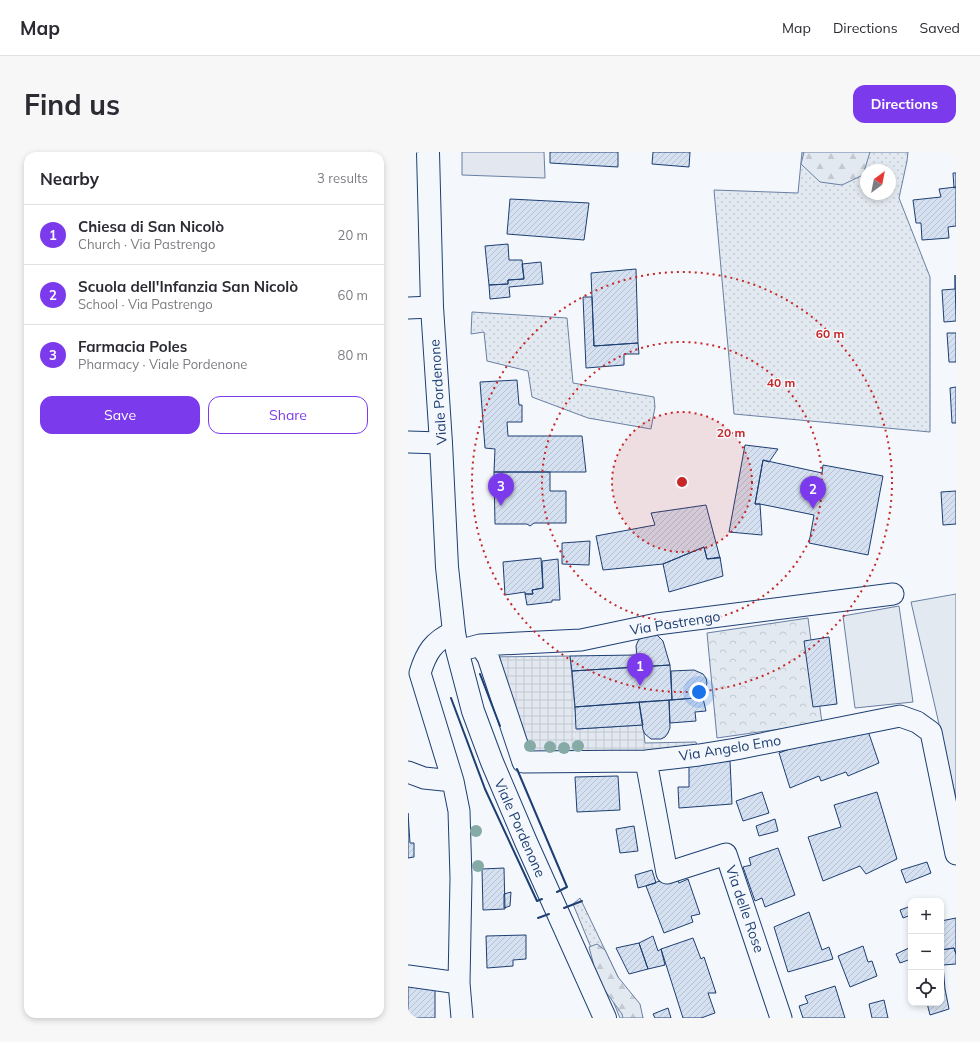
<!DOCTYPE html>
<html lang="en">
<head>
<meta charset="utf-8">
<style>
  body { margin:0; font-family:Mulish,sans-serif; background:#f7f7f7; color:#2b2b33 }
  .controls { position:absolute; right:12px; bottom:12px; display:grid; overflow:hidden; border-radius:8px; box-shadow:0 2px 6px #0003 }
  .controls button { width:36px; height:36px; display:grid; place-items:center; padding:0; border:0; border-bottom:1px solid #e1e1e2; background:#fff; color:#2b2b33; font:20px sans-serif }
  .compass { position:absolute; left:452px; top:12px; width:36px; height:36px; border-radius:50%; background:#fff; box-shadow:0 2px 6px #0003; rotate:32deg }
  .you { position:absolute; left:291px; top:540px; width:14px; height:14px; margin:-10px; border:3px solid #fff; border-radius:50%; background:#1a73e8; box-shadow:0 0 0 6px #1a73e833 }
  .badge { display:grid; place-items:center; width:26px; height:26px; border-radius:50%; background:#7c3aed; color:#fff; font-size:13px; font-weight:700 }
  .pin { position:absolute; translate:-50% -33px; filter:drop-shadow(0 1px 2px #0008) }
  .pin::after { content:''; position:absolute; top:21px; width:14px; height:12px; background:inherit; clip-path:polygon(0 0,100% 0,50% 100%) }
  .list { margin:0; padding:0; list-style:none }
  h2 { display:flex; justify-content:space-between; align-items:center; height:52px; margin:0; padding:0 16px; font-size:17px }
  h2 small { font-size:13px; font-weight:400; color:#7c7c81 }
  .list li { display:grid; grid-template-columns:26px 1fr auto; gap:12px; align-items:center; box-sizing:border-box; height:60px; padding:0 16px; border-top:1px solid #e1e1e2 }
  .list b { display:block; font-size:15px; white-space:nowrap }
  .list p { margin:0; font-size:13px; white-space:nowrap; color:#7c7c81 }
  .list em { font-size:13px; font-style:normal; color:#7c7c81 }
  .actions { display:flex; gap:8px; padding:12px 16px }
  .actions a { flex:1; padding:9px 0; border:1px solid #7c3aed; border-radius:12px; text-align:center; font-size:14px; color:#7c3aed }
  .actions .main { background:#7c3aed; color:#fff }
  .icon { flex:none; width:22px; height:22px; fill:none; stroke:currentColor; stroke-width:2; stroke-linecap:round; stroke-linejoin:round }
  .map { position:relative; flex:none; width:548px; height:866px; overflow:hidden; border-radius:12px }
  header { display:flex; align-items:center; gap:24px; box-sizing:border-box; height:56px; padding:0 20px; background:#fff; border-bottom:1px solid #e1e1e2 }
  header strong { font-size:19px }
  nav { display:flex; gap:22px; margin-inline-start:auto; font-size:14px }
  .intro { display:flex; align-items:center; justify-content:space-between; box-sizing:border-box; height:96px; padding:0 24px }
  h1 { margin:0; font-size:28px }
  .button { padding:10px 18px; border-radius:12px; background:#7c3aed; color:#fff; font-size:14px; font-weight:700 }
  main { display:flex; gap:24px; padding:0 24px }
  aside { flex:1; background:#fff; border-radius:12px; box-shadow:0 2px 6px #0003 }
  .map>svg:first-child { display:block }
  .grass { fill:url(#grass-dots); stroke:#687fa3; fill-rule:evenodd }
  .forest { fill:url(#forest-firs); stroke:#687fa3 }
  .park { fill:url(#park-crowns); stroke:#687fa3 }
  .pitch { fill:#e3e9f0; stroke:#687fa3 }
  .parking { fill:#e3e8f0; stroke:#687fa3 }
  .plaza { fill:url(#plaza-grid); stroke:#687fa3 }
  .building { fill:url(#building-hatch); stroke:#1d3f73 }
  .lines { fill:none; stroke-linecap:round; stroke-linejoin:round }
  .street-casing { stroke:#1d3f73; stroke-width:23 }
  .secondary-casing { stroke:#1d3f73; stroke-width:24 }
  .street { stroke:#f4f7fb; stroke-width:21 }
  .secondary { stroke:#f4f7fb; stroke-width:22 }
  .wall { stroke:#1d3f73; stroke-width:2 }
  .tree { fill:#86aba6 }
  .ring { fill:none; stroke:#c62828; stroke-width:2; stroke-dasharray:2 4 }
  .labels { text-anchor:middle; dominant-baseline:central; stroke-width:3; stroke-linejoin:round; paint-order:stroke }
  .street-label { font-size:14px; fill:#1d3f73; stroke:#f4f7fb }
  .centre { fill:#c62828; stroke:#f4f7fb; stroke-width:2 }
  .ring-label { font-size:12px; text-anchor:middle; font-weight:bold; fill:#c62828; stroke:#f4f7fb; stroke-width:3; stroke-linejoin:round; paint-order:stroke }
</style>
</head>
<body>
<header>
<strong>Map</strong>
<nav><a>Map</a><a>Directions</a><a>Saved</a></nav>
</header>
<div class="intro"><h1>Find us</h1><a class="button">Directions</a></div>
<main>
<aside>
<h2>Nearby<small>3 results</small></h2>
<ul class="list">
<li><span class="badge">1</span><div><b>Chiesa di San Nicolò</b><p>Church · Via Pastrengo</p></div><em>20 m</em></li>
<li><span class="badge">2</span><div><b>Scuola dell'Infanzia San Nicolò</b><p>School · Via Pastrengo</p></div><em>60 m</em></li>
<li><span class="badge">3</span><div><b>Farmacia Poles</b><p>Pharmacy · Viale Pordenone</p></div><em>80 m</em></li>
</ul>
<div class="actions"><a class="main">Save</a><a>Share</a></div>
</aside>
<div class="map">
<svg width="548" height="866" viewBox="0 0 548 866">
  <defs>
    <pattern id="grass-dots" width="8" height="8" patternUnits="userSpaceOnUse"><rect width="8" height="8" fill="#e3e9f0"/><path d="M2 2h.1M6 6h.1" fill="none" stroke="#c2c9d1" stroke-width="1.8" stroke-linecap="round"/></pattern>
    <pattern id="forest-firs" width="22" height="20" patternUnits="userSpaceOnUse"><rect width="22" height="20" fill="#e3e9f0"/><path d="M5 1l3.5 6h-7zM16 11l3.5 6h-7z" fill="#c2c9d1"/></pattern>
    <pattern id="park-crowns" width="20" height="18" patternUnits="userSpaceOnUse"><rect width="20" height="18" fill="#e3e9f0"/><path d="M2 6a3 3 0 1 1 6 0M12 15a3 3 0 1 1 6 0" fill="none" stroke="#c2c9d1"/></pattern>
    <pattern id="plaza-grid" width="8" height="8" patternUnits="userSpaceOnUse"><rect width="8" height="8" fill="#e3e8f0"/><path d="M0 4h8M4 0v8" fill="none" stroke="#c2c8d1"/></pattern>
    <pattern id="building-hatch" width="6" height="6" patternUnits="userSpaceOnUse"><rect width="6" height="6" fill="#d5e0f0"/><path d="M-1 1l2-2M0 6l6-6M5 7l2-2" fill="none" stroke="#b6c1d1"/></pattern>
  </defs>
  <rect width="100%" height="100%" fill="#f4f7fb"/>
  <!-- grass -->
  <path class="grass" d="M394,0H500L499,9L491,46L522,125V280L326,262L306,38L390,41ZM458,18H482V42H458Z
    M64,160L159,166L165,231L246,245L247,255L243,277L180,266L124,245L120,219L79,209L76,180L63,182Z
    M172,746L210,825L235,866H212L165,752Z"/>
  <!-- forest -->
  <path class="forest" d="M396,0H462L455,23L434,33L412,30L393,12Z
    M189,792L197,798L210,825L232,852L235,866H215L214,862L190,829L181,795Z"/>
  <!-- park -->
  <path class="park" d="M400,466L414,571L309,586L299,481Z"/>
  <!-- pitch -->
  <path class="pitch" d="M548,442V646L503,450Z
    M491,454L505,550L447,556L435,464Z"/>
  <!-- parking -->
  <path class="parking" d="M54,0H136L137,26L54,23Z"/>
  <!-- plaza -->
  <path class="plaza" d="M162,504L169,577L235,573L237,591L288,590L291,603L115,610L80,505Z"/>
  <!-- building -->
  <path class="building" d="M142,0H210V15L142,11Z
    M245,0H282L281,15L244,12Z
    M545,21H548V35L546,36Z
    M548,35V74L540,75L541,86L514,88L513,71H508L505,48L533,45L531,37Z
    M102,47L181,51L176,88L99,82Z
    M100,92L101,108H114L116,127L100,128V132L81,133L77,94Z
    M133,110L135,132L101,135L102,145L82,147L81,133L100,132V128L116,127L114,112Z
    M228,117L230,191L186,194L183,121Z
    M547,123L548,169L536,170L534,138L547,137Z
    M175,145H184L186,194L230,191L231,202H216V213L178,216Z
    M539,181H548V210H541Z
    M109,228L111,253H114V270H99L100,284H174L178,320H86L87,297L77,296L72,230Z
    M548,235V271H544L542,236Z
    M337,293L370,297L361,310L355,308L347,352H352L354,383L321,380Z
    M355,308L414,321L415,313L475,324L460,403L401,391L406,363L352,352H347Z
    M86,320H142V339H158V371H126L122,374L119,372H87Z
    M548,339V372L535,373L533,340Z
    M298,353L312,406L299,407L296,395L255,412L195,418L188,384L247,373L243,361Z
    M182,389L181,413L154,412V391Z
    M296,395L299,407L312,405L315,424L261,440L255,412Z
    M133,406L135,436L124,438L125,442H117V440L97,443L95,410Z
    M150,407L152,448H144V450L119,453L117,442H125L124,438L135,436L134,409Z
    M248,482L255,489L262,513L230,515L228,494L230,489L233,485Z
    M421,485L429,552L405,555L396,489Z
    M228,503L230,515L164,519L162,504Z
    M262,513L264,548L167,555L164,519Z
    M286,518L295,522L298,526L299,531L296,541L287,546L264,548L263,519Z
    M294,542L298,559L287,560L288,569L262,571L261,548L287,546Z
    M261,548L262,576L260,581L257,585L253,587H243L237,582L235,578L231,550Z
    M231,550L235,573L168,577L167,555Z
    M459,576L471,611L440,624L438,620L413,629L411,624L382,636L371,601L400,590L401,594L431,583Z
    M322,609L324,652L271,656L270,635H281V613Z
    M210,624L212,658L169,660L167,625Z
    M354,640L361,661L335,669L328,649Z
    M469,640L489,707L458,722L452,714L415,729L400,685L433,675L426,653Z
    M0,661L2,691H6V705L0,706Z
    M367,667L370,679L351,684L348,674Z
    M226,674L230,699L212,701L208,677Z
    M370,696L387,743L357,755L354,746L347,749L335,715L343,713L341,706Z
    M519,710L523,721L498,731L493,718Z
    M96,716L97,757L75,758L74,717Z
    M244,718L248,731L230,736L227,723Z
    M268,723L271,731L280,727L292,762L283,764L285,770L256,781L238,734Z
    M103,740L102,754L96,756V742Z
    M503,754V763L495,766L492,758Z
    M401,760L414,798L421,795L425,807L380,820L366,775Z
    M548,766V802L546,796L533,798V769Z
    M118,783V807L105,808V814L79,816L78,784Z
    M245,784L250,799L253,797L257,813L240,817L231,791Z
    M285,786L293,807L296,805L308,841H300L307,861L293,866H275L253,797Z
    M231,791L240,817L221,822L208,796Z
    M455,794L460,810L464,809L469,824L442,835L430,804Z
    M503,795V807L492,811L488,802Z
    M546,796L548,802V812L535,813L537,837L541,857L522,863L519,851H533V798Z
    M0,831L27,835V866H0Z
    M427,834L437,866H395L391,854L400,851L397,844Z
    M476,848L480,866H464L461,852Z
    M260,856L263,866H247L245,862Z"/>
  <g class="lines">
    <defs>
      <path id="street" d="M0,156L24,155
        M0,290L33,291
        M46,480C25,489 18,501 12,521L45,629L51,659L53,726L51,831L54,866
        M72,493L80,505L115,610L238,609L291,603L328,597L492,564L509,570L523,580L548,702
        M61,496L72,493L173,488L249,472L485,442
        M238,609L259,721L318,702L373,866
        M0,620L16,626L45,629
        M0,824L51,831"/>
      <path id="secondary" d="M20,0L24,155L33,291L39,415L46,480L49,498L65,559L84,610L118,690L197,866"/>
    </defs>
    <!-- street casing -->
    <use href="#street" class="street-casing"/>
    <!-- secondary casing -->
    <use href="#secondary" class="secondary-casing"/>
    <!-- street -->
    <use href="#street" class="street"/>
    <!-- secondary -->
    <use href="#secondary" class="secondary"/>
    <!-- wall -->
    <path class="wall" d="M72,522L92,574
      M43,546L77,637L129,749L134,747
      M109,617L159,735L149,740
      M156,756L174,749
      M130,766L141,762"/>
  </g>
  <!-- trees -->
  <g class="tree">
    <circle cx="122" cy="594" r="6"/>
    <circle cx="170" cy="594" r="6"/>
    <circle cx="142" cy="595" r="6"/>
    <circle cx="156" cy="596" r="6"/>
    <circle cx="68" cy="679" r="6"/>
    <circle cx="70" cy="714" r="6"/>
  </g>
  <!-- distance rings -->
  <circle cx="274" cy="330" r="70" fill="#c62828" fill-opacity=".12"/>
  <g class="ring">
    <circle cx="274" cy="330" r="70"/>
    <circle cx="274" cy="330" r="140"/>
    <circle cx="274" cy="330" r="210"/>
  </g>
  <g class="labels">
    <!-- street labels -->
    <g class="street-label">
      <text transform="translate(30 240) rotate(-94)">Viale Pordenone</text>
      <text transform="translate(267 471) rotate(-9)">Via Pastrengo</text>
      <text transform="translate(322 596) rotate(-9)">Via Angelo Emo</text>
      <text transform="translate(112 676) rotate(66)">Viale Pordenone</text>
      <text transform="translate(337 757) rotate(71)">Via delle Rose</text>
    </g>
  </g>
  <circle cx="274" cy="330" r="6" class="centre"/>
  <g class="ring-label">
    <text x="422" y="186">60 m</text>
    <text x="373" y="235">40 m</text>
    <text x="323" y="285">20 m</text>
  </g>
</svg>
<div class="controls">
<button>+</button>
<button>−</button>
<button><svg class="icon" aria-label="locate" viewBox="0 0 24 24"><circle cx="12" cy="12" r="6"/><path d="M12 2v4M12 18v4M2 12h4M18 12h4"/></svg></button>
</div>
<svg class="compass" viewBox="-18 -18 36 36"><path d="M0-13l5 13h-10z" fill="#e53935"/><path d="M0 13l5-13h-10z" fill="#7c7c81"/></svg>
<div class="you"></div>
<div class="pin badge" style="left:232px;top:534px">1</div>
<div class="pin badge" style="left:405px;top:357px">2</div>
<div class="pin badge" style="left:93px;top:354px">3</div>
</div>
</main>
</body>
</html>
